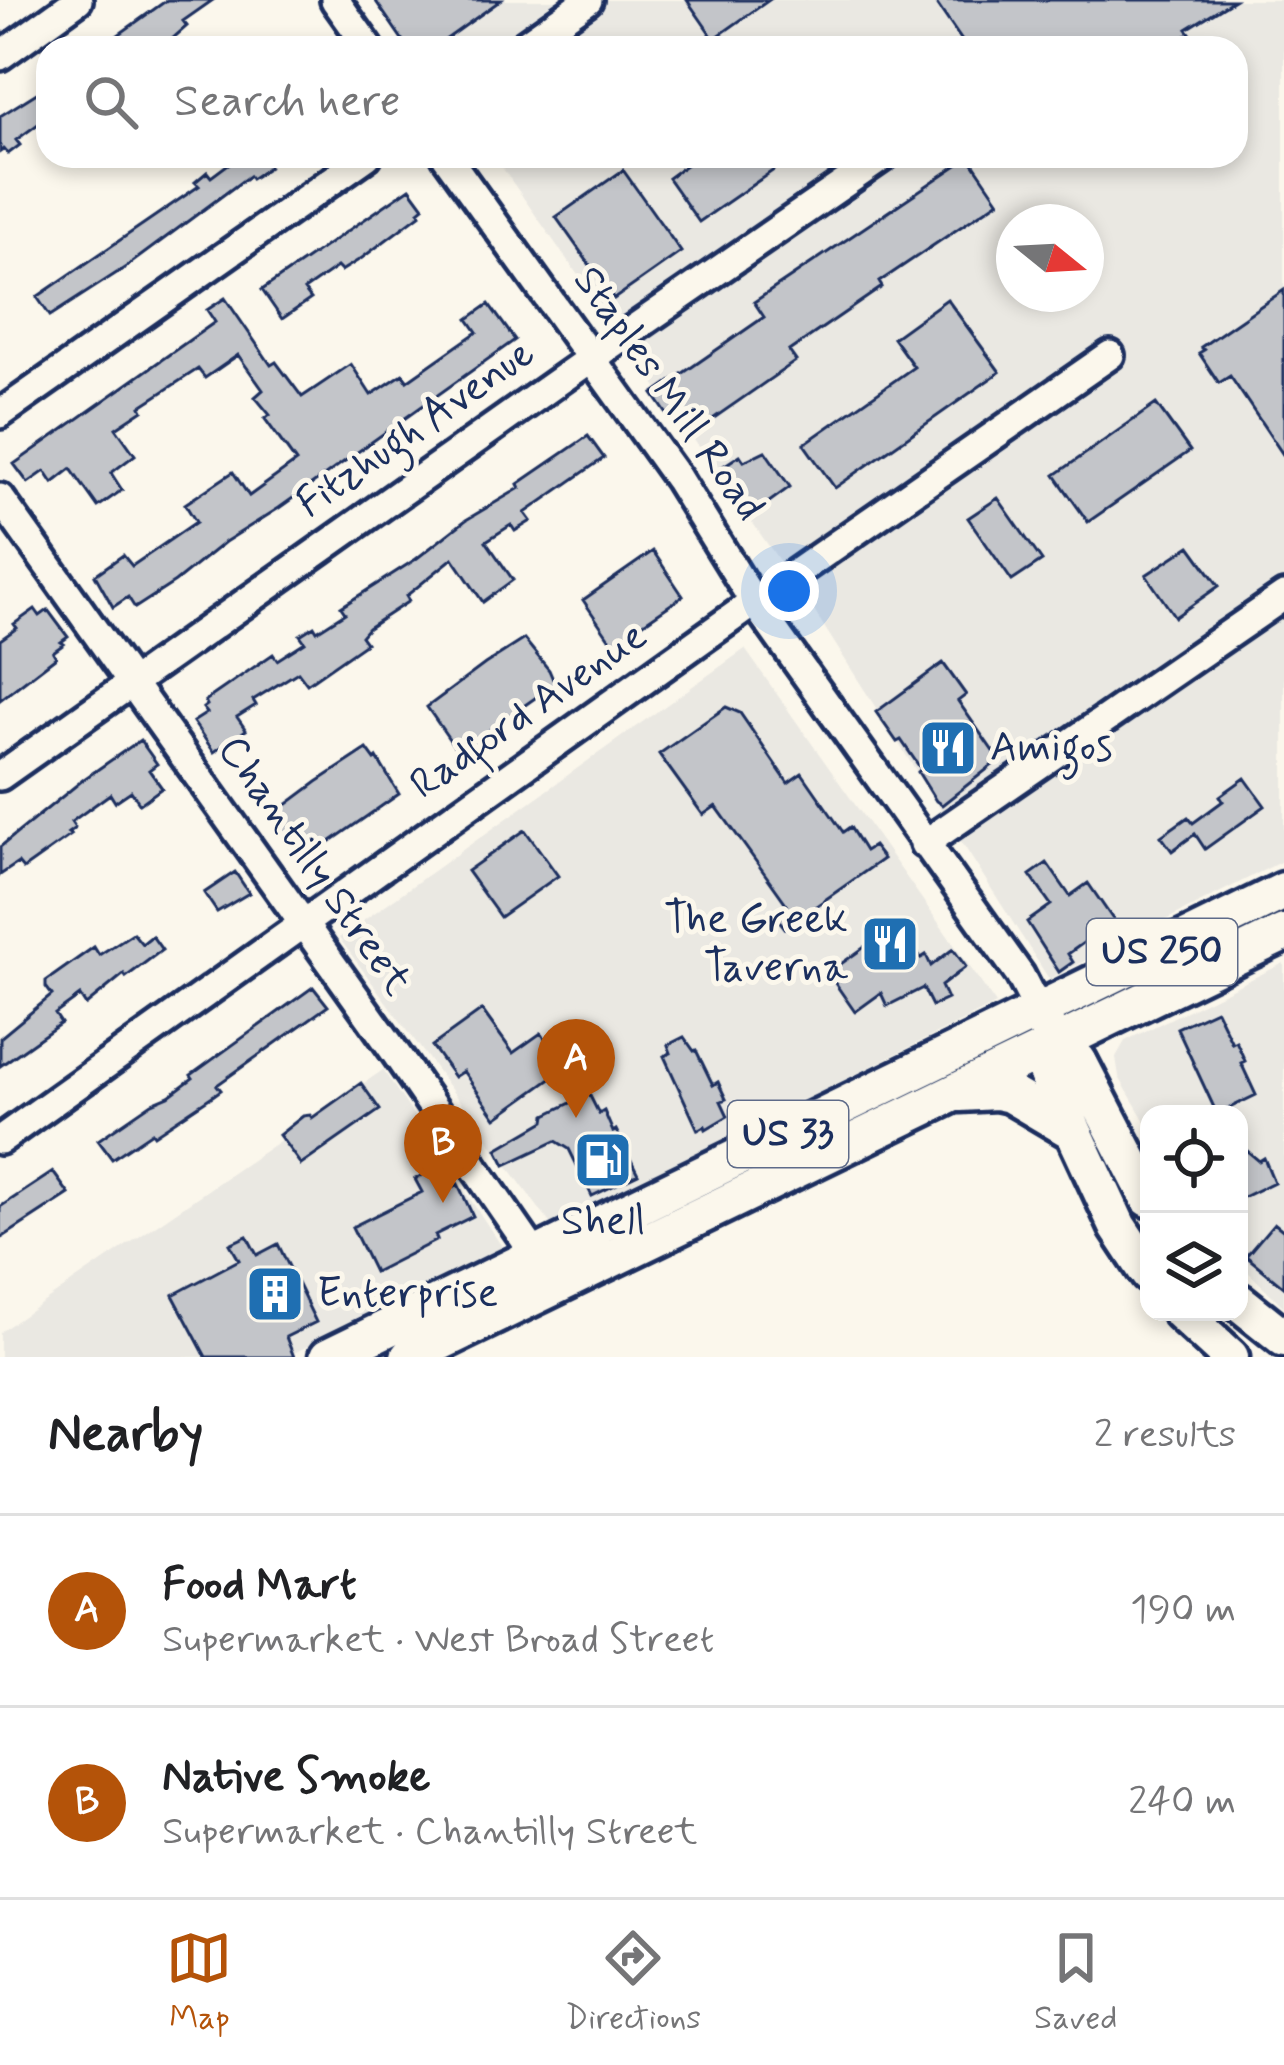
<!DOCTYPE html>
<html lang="en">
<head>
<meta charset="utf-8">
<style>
  body { margin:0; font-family:Mynerve,sans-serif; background:#f2f2f2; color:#202124 }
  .controls { position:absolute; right:36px; bottom:36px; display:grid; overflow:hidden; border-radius:24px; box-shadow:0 6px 18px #0003 }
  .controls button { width:108px; height:108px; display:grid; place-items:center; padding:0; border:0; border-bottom:3px solid #e0e0e0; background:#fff; color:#202124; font:60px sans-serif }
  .compass { position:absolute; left:996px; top:204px; width:108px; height:108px; border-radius:50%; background:#fff; box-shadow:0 6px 18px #0003; rotate:108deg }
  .you { position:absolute; left:789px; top:591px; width:42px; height:42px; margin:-30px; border:9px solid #fff; border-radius:50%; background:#1a73e8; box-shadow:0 0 0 18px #1a73e833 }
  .badge { display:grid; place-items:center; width:78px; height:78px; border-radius:50%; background:#b45309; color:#fff; font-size:39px; font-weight:700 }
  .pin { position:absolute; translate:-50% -99px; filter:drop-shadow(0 3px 6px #0008) }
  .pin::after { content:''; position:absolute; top:63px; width:42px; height:36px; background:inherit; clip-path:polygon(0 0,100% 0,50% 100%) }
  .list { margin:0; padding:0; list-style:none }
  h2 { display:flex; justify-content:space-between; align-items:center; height:156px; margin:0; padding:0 48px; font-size:51px }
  h2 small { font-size:39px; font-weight:400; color:#757577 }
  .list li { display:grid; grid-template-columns:78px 1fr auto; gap:36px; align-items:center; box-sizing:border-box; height:192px; padding:0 48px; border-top:3px solid #e0e0e0 }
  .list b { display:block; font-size:45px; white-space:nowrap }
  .list p { margin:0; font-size:39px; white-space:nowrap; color:#757577 }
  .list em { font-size:39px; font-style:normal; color:#757577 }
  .icon { flex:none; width:66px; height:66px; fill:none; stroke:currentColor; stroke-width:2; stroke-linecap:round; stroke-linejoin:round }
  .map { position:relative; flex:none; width:1284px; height:1357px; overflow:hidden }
  .search { position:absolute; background:#fff; box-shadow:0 6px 18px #0003; left:36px; right:36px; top:36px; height:132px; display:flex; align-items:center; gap:30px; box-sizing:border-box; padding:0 42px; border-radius:36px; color:#757577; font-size:45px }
  .sheet { height:540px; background:#fff }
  nav { display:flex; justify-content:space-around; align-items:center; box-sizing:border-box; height:168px; border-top:3px solid #e0e0e0; background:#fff; font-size:33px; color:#757577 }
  nav a { display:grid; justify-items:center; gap:6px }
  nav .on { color:#b45309 }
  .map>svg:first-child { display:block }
  .built { fill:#eae8e2; fill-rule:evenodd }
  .building { fill:#c3c5c9; stroke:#1b2f5e; stroke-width:3 }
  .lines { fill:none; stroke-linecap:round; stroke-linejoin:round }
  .minor-casing { stroke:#1b2f5e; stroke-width:36 }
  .major-casing { stroke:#1b2f5e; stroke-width:45 }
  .minor { stroke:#fbf7ec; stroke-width:27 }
  .major { stroke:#fbf7ec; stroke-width:36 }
  .labels { text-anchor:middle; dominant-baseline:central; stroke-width:10; stroke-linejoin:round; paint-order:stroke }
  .shield { fill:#fbf7ec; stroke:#5e6b89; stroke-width:3 }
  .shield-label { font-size:39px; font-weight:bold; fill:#1b2f5e }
  .street-label { font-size:42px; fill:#1b2f5e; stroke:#fbf7ec }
  .poi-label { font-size:42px; fill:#1b2f5e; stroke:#fbf7ec; text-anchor:start }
</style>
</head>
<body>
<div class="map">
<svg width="1284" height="1357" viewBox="0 0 1284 1357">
  <rect width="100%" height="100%" fill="#fbf7ec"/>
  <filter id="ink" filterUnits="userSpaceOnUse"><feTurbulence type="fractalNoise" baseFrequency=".00833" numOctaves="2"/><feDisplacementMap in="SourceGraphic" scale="24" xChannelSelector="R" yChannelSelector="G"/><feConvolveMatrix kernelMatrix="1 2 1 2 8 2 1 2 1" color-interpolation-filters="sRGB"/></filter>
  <g filter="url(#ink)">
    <!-- built -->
    <path class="built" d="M385,0H1284V860L1049,979L809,603L494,156H1236V48H418ZM1014,222H1086V294H1014Z
      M745,649L996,1004L552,1226L339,938Z
      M1284,963V1307L1239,1263V1114H1149V1128L1119,1077L1116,1057L1125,1041Z
      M383,1070L503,1248L286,1357H0V1332Z"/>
    <!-- building -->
    <path class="building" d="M167,0H213L183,21L187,26L162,48H100Z
      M375,0H501L434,48H408Z
      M687,0H769L714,39Z
      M934,0H1234L1187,29L1190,33L1167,48H967Z
      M48,86V117L16,140L20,145L8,154L4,149L0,152V116Z
      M239,156H261L269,167L251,179L249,176L126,267L50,316L37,297L199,186L195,182L207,172L211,177Z
      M698,156H794L699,222L668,178Z
      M969,157L999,201L879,282L882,287L789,351L796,361L684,439L653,394L764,317L754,302Z
      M623,170L681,252L614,299L556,217Z
      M410,188L424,207L419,211L421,214L362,258L341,271L337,267L304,290L311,299L282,319L262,290Z
      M1284,290V456L1230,376L1219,383L1199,353L1204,350L1201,347Z
      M225,298L271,365L276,362L302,397L351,364L371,395L403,374L407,381L477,332L468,319L489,304L515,340L279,508L225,542L175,582L135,608L128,597L113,607L95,575L123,555L132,566L196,522L185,504L233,472L249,496L296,462L265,419L270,415L255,397L263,390L238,355L205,378L198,369L141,406L143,410L116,428L135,455L111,473L122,490L98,507L71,469L53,483L45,471L28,483L14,464L215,322L207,310Z
      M947,299L1000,372L835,488L804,444L914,367L893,338Z
      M1156,404L1190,451L1088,522L1055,475Z
      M588,436L604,458L525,513L531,521L515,531L511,525L486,541L513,580L483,602L453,558L406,596L409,601L368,628L361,636L366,643L307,684L298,672L253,700L256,705L237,717L246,730L214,752L193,722L207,713L203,708L207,705L205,701L273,654L277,660L305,642L300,635L314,626L317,631L345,613L341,607L416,559L466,520L520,488L518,484Z
      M765,451L790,487L747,518L721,483L729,477L722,467L740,455L744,461Z
      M998,498L1042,561L1012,581L968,518Z
      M1190,546L1219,586L1175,617L1146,575Z
      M653,551L683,596L613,644L583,600Z
      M35,609L40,616L48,610L68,637L61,642L64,644L53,652L56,657L0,700V640L17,628L14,624Z
      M524,639L549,670L555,684L458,752L427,707L485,664Z
      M943,663L966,695L958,701L999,760L942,805L936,801L918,772L921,769L901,740L897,742L876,712Z
      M726,707L740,713L788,783L802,773L843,832L850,827L865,851L873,846L883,859L785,928L774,914L787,905L765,874L716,806L703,815L659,754Z
      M140,740L157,764L149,770L162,788L140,804L131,791L115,802L110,794L71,822L75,828L68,833L71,835L23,869L18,863L0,875V847L84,779Z
      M367,749L375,760L377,758L399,794L301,862L270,817L317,782Z
      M1245,778L1265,806L1205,849L1195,834L1172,851L1161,836L1188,817L1193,823L1223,801L1220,796Z
      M525,830L558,876L500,917L467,871Z
      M1047,863L1070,896L1088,883L1114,921L1068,954L1073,962L1059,972L1027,922L1051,905L1030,875Z
      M235,872L249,893L217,912L204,893Z
      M897,924L921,958L926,955L931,966L953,949L966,967L941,986L947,999L932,1006L923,988L887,1006L881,993L855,1012L828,973Z
      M133,933L142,944L152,936L162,950L126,977L124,974L86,1005L80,996L55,1014L61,1023L0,1066V1038L52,995L46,987V981L94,947L99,955Z
      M313,987L328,1006L217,1085L221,1090L214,1095L154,1135L152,1132L112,1159L98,1140L152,1103L169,1096L193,1078L191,1075Z
      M482,1010L513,1053L541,1033L566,1068L496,1118L463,1071L454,1077L432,1046Z
      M1216,1010L1232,1043L1236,1041L1245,1061L1241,1063L1256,1095L1217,1114L1177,1028Z
      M684,1037L694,1051L696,1050L713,1085L718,1082L726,1099L721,1101L728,1116L706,1129L705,1126L698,1130L664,1056L671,1053L668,1045Z
      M361,1083L380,1110L301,1165L279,1135L303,1116L310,1115L312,1118Z
      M589,1094L599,1114L604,1111L613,1132L616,1130L638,1174L592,1196L569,1149L556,1141L505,1165L497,1149L545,1121L546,1115Z
      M1239,1144L1259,1161L1264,1158L1274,1182L1239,1199Z
      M436,1168L444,1181L450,1177L455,1186L458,1184L473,1216L435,1235L437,1240L374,1272L352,1227L422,1192L415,1179Z
      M53,1172L69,1194L0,1239V1207Z
      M1274,1223L1284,1231V1287L1246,1256Z
      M247,1236L257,1255L278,1244L316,1322L286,1337L294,1357H206L173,1295L239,1260L230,1244Z"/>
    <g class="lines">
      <defs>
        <path id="minor" d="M335,0L369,48
          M520,48L588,0
          M0,56L78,0
          M446,156L678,479L754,602L1020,975L1039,1012
          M0,414L367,156
          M0,498L392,1048L545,1269
          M0,776L590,359L884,156
          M924,844L1284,596
          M0,1140L754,602L1110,355"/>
        <path id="major" d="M1046,1026L1054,1043L1078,1061L1149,1198
          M1054,1043L1046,1072L1118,1227L1149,1274
          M960,1093L996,1091L1010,1094L1071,1130
          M1239,1302L1284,1338
          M1181,1312L1230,1357
          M328,1357L1284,891
          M409,1357L1284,933"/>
      </defs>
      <!-- minor casing -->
      <use href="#minor" class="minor-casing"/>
      <!-- major casing -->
      <use href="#major" class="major-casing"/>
      <!-- minor -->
      <use href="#minor" class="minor"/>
      <!-- major -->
      <use href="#major" class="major"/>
    </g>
  </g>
  <!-- icons -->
  <defs>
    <symbol id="restaurant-square" viewBox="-11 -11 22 22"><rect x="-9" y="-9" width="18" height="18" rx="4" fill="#1f6fb2" stroke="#fbf7ec"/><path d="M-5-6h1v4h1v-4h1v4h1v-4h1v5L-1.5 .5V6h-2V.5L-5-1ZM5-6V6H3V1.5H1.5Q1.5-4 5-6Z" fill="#fff"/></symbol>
    <symbol id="fuel-square" viewBox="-11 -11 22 22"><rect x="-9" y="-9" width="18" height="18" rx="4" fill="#1f6fb2" stroke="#fbf7ec"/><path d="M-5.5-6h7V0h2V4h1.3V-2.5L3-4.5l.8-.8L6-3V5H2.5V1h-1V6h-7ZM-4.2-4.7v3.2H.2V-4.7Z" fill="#fff"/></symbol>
    <symbol id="building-square" viewBox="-11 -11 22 22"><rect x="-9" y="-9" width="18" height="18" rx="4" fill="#1f6fb2" stroke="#fbf7ec"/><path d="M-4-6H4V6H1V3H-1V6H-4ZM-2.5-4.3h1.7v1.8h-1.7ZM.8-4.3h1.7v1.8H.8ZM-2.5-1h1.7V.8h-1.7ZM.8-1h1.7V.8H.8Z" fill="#fff"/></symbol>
  </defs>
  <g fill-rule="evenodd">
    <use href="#restaurant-square" x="915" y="715" width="66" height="66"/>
    <use href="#restaurant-square" x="857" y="911" width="66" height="66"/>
    <use href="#fuel-square" x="570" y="1127" width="66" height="66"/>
    <use href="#building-square" x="242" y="1261" width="66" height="66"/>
  </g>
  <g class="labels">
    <!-- shield labels -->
    <g class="shield">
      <rect x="1087" y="919" width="150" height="66" rx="9"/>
      <rect x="728" y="1101" width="120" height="66" rx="9"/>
    </g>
    <g class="shield-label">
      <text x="1162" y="952">US 250</text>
      <text x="788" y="1134">US 33</text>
    </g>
    <!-- street labels -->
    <g class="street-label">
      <text transform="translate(668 394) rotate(55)">Staples Mill Road</text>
      <text transform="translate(416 429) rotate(-35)">Fitzhugh Avenue</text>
      <text transform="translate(529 711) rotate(-35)">Radford Avenue</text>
      <text transform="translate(314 866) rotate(55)">Chantilly Street</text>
    </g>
    <!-- poi labels -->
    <g class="poi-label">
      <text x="990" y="748">Amigos</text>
      <text x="848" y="920" text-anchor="end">The Greek<tspan x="848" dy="48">Taverna</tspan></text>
      <text x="603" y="1222" text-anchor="middle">Shell</text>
      <text x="317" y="1294">Enterprise</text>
    </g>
  </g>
</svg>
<div class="controls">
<button><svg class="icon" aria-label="locate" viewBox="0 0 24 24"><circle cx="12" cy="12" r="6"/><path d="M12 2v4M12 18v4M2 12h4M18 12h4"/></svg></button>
<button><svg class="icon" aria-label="layers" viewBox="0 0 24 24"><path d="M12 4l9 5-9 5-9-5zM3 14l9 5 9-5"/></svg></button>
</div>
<svg class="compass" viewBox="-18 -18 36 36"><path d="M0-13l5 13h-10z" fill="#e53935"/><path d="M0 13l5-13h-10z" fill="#757577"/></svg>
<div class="you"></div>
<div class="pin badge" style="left:576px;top:1118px">A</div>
<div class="pin badge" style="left:443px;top:1203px">B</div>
<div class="search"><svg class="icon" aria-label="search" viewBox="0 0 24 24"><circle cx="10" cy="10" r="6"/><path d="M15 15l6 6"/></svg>Search here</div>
</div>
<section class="sheet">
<h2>Nearby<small>2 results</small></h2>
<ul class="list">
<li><span class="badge">A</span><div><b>Food Mart</b><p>Supermarket · West Broad Street</p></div><em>190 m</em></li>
<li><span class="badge">B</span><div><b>Native Smoke</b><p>Supermarket · Chantilly Street</p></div><em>240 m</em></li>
</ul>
</section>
<nav>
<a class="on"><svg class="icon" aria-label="map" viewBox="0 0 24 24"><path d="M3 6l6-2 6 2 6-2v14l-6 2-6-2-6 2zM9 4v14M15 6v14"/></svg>Map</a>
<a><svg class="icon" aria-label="directions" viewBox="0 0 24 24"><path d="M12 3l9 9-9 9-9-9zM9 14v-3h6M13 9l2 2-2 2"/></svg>Directions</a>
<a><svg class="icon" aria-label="saved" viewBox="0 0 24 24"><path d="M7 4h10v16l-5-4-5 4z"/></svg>Saved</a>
</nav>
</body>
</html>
